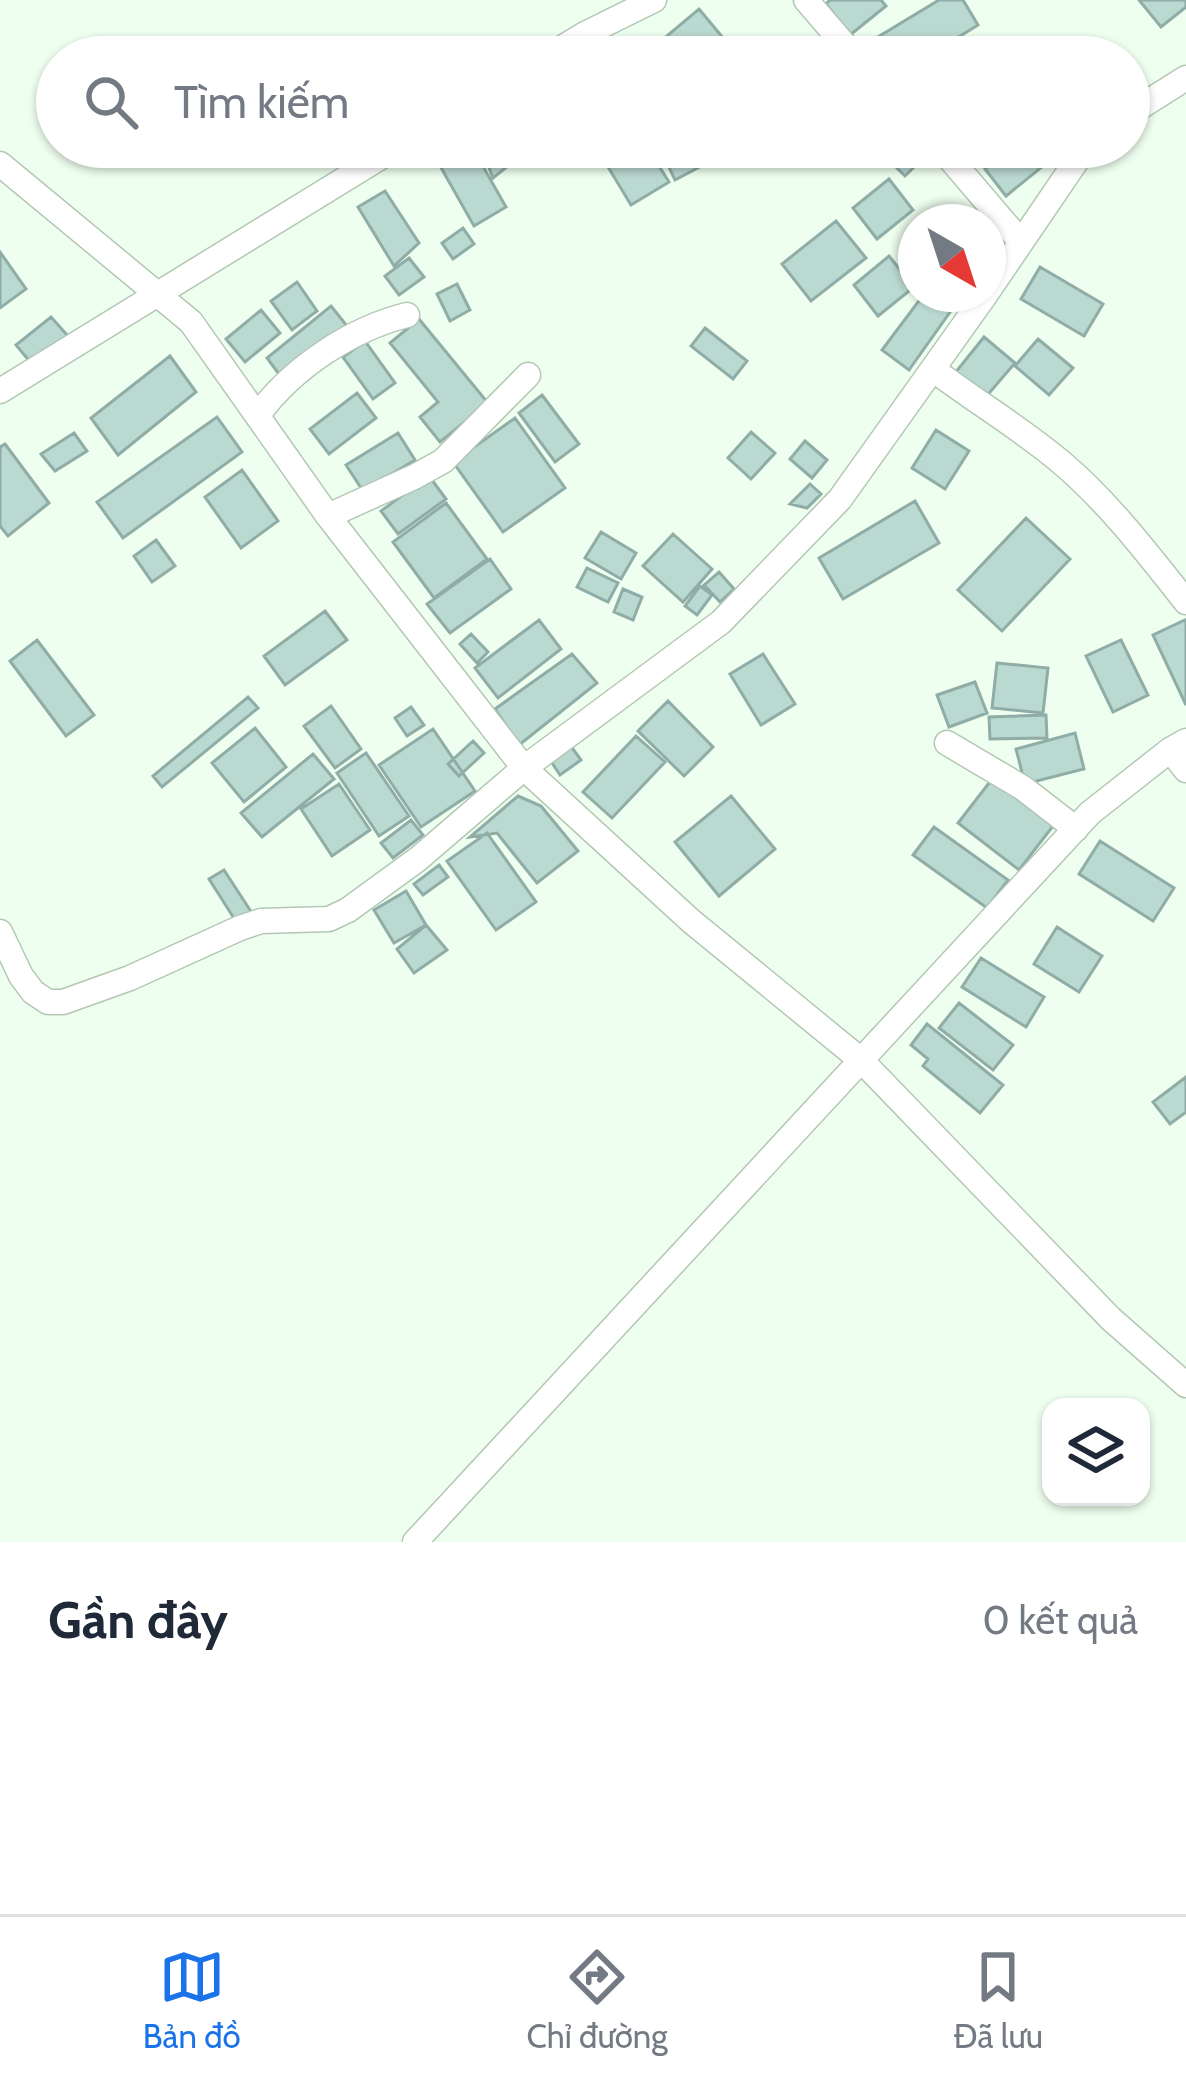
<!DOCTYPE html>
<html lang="vi">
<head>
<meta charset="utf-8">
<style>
  body { margin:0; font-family:Cabin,sans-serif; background:#f6f6f7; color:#1f2937 }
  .controls { position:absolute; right:36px; bottom:36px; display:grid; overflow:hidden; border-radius:24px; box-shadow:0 3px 9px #0004 }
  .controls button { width:108px; height:108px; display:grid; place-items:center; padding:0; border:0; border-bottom:3px solid #e0e1e3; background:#fff; color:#1f2937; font:60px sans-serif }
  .compass { position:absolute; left:898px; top:204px; width:108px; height:108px; border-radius:50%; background:#fff; box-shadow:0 3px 9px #0004; rotate:141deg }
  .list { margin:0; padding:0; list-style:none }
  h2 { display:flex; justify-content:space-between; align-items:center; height:156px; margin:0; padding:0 48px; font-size:51px }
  h2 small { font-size:39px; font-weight:400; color:#747a83 }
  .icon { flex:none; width:66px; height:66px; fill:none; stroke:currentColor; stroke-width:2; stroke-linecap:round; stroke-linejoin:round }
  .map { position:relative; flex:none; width:1186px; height:1542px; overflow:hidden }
  .search { position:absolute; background:#fff; box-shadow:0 3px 9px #0004; left:36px; right:36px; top:36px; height:132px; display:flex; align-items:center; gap:30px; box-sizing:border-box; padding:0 42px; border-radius:66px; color:#747a83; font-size:45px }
  .sheet { height:372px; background:#fff }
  nav { display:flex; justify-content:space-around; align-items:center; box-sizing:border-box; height:168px; border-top:3px solid #e0e1e3; background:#fff; font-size:33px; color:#747a83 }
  nav a { display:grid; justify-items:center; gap:6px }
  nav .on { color:#1a73e8 }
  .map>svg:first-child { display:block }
  .building { fill:#bad9d1; stroke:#8fada6; stroke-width:3 }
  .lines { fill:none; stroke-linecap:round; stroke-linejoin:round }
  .minor-casing { stroke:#b3c7b3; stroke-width:27 }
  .minor { stroke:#fff; stroke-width:24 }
</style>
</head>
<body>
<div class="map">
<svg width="1186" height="1542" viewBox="0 0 1186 1542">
  <rect width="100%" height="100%" fill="#efffef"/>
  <!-- building -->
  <path class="building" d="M830,0H881L886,6L850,35L826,4Z
    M939,0H963L978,25L926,57H877L868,43Z
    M1139,0H1186V7L1161,27Z
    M699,9L739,57H654L649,51Z
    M452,147H472L506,207L474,226L435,157Z
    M491,147H525L528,150L493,178L483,152Z
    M596,147H647L669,182L631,205Z
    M694,147L703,165L675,180L666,161Z
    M895,147H922L928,153L905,176L885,156Z
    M1012,147H1028L1043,166L1006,196L985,169Z
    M889,179L913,210L877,239L853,208Z
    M385,191L419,243L394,266L358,207Z
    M836,221L866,258L811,301L782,264Z
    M463,228L474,244L453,259L442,243Z
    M0,252L26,289L0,308Z
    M889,256L914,287L878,316L854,285Z
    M409,258L424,277L399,295L385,276Z
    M1040,267L1103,304L1084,336L1021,299Z
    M297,282L317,311L292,330L271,301Z
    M457,284L470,310L450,321L437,294Z
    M924,294H939L955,305L909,370L882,350Z
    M331,306L347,326L282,378L267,358Z
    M261,310L280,333L245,362L226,339Z
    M51,317L68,336L31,363L16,345Z
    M419,319L488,403L440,442L420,417L438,402L390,343Z
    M705,328L747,361L733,379L691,346Z
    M984,337L1015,363L985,398L955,373Z
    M1038,339L1073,368L1049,395L1015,366Z
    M365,341L395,383L373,399L343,357Z
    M170,356L196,392L118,455L91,418Z
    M357,393L376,418L329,454L310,429Z
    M542,395L579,444L555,462L519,413Z
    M217,417L242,452L123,538L97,502Z
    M515,418L565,488L503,532L453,462Z
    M936,430L969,451L945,489L912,468Z
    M751,432L775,453L751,479L728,458Z
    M74,433L87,451L55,471L41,454Z
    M398,433L415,460L363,491L346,465Z
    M805,441L827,460L812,478L790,459Z
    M5,444L49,503L8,536L0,526V447Z
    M242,470L278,521L241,548L205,497Z
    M429,476L446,499L398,534L381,511Z
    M810,484L821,494L807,508L790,504Z
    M915,501L939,543L843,599L819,558Z
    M446,503L487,559L434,598L393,542Z
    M1026,518L1070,559L1002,631L958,590Z
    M601,532L636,553L621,579L585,558Z
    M673,534L712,569L683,602L643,566Z
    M156,540L175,566L152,582L134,556Z
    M490,559L511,589L450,633L427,604Z
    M587,568L618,583L608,602L577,587Z
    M719,572L734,589L720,602L704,585Z
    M700,586L712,595L697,615L685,606Z
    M623,589L642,597L633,620L614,612Z
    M325,611L347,640L285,685L264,656Z
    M539,620L561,649L498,698L475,668Z
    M1185,620L1186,622V705L1153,635Z
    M471,634L488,652L477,663L460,644Z
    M37,640L94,715L66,736L10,661Z
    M1121,640L1148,695L1113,712L1086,656Z
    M572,654L597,683L519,745L495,709Z
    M763,654L795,704L761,725L730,674Z
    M997,663L1048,668L1043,713L992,708Z
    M975,682L987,713L949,727L937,695Z
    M248,697L258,708L162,787L153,776Z
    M668,701L713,747L684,776L638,731Z
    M331,706L361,749L335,768L304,726Z
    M411,707L424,725L407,736L395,718Z
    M1046,715L1047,738L990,739L989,717Z
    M255,728L286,767L244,802L212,763Z
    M433,729L475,791L421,827L379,765Z
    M1075,733L1084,769L1025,784L1016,749Z
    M636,736L665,762L612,818L583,792Z
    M473,741L484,753L459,776L448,764Z
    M570,745L581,760L560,775L550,760Z
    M366,753L409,816L379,836L337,773Z
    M313,754L334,779L262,837L241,813Z
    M992,779L1053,826L1019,870L958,823Z
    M339,784L370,830L332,856L301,809Z
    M518,796L541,806L578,851L537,883L497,833L470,837Z
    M731,796L775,849L719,896L675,842Z
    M411,820L423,835L393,858L381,843Z
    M934,827L1008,880L987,908L913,855Z
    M487,833L536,902L496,930L447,861Z
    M1100,841L1174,888L1153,921L1079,874Z
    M439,865L448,877L423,895L414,884Z
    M224,870L252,913L237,923L209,879Z
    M406,891L426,925L394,943L374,910Z
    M426,925L447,950L414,973L397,949Z
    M1057,927L1102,956L1079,992L1034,964Z
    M981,958L1044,997L1026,1027L962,987Z
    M959,1003L1013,1045L993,1070L939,1028Z
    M927,1024L1003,1085L980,1113L923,1066L928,1059L911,1045Z
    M1186,1077V1112L1170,1124L1153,1102Z"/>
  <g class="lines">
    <defs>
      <path id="minor" d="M806,0L855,57
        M547,57L585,34L654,0
        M1129,114L1186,78
        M940,147L1021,242
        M0,164L191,322L328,516L524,768L691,921L862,1061L1111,1319L1186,1385
        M988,291L1086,147
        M934,370C976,402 1022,429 1062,463C1109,503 1148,554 1186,602
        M0,391L397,147
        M258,415C292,368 351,329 407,315
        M328,516L414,477L443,461L528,375
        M947,743L1023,788L1076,829
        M1170,750L1186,770
        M0,932L21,976L33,992L48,1002H63L130,978L240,928L261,921L329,919L348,910L418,859L524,768L721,622L840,499L986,294
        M415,1542L1090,813L1170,750L1186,741"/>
    </defs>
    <!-- minor casing -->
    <use href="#minor" class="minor-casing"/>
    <!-- minor -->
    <use href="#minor" class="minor"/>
  </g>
</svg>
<div class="controls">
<button><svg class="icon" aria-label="layers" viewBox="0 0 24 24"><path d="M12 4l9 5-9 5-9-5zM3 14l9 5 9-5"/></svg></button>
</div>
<svg class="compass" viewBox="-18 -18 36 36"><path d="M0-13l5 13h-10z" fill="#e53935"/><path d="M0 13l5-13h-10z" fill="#747a83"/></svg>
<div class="search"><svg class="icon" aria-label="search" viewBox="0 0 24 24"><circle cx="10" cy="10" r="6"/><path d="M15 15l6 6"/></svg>Tìm kiếm</div>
</div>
<section class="sheet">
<h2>Gần đây<small>0 kết quả</small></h2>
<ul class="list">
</ul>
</section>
<nav>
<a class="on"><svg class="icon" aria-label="map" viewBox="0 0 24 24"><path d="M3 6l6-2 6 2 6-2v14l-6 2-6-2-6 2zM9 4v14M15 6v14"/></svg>Bản đồ</a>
<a><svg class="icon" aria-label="directions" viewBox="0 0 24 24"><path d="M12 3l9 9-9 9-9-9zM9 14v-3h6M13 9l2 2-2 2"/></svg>Chỉ đường</a>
<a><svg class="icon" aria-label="saved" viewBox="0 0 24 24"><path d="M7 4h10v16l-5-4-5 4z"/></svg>Đã lưu</a>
</nav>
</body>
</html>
